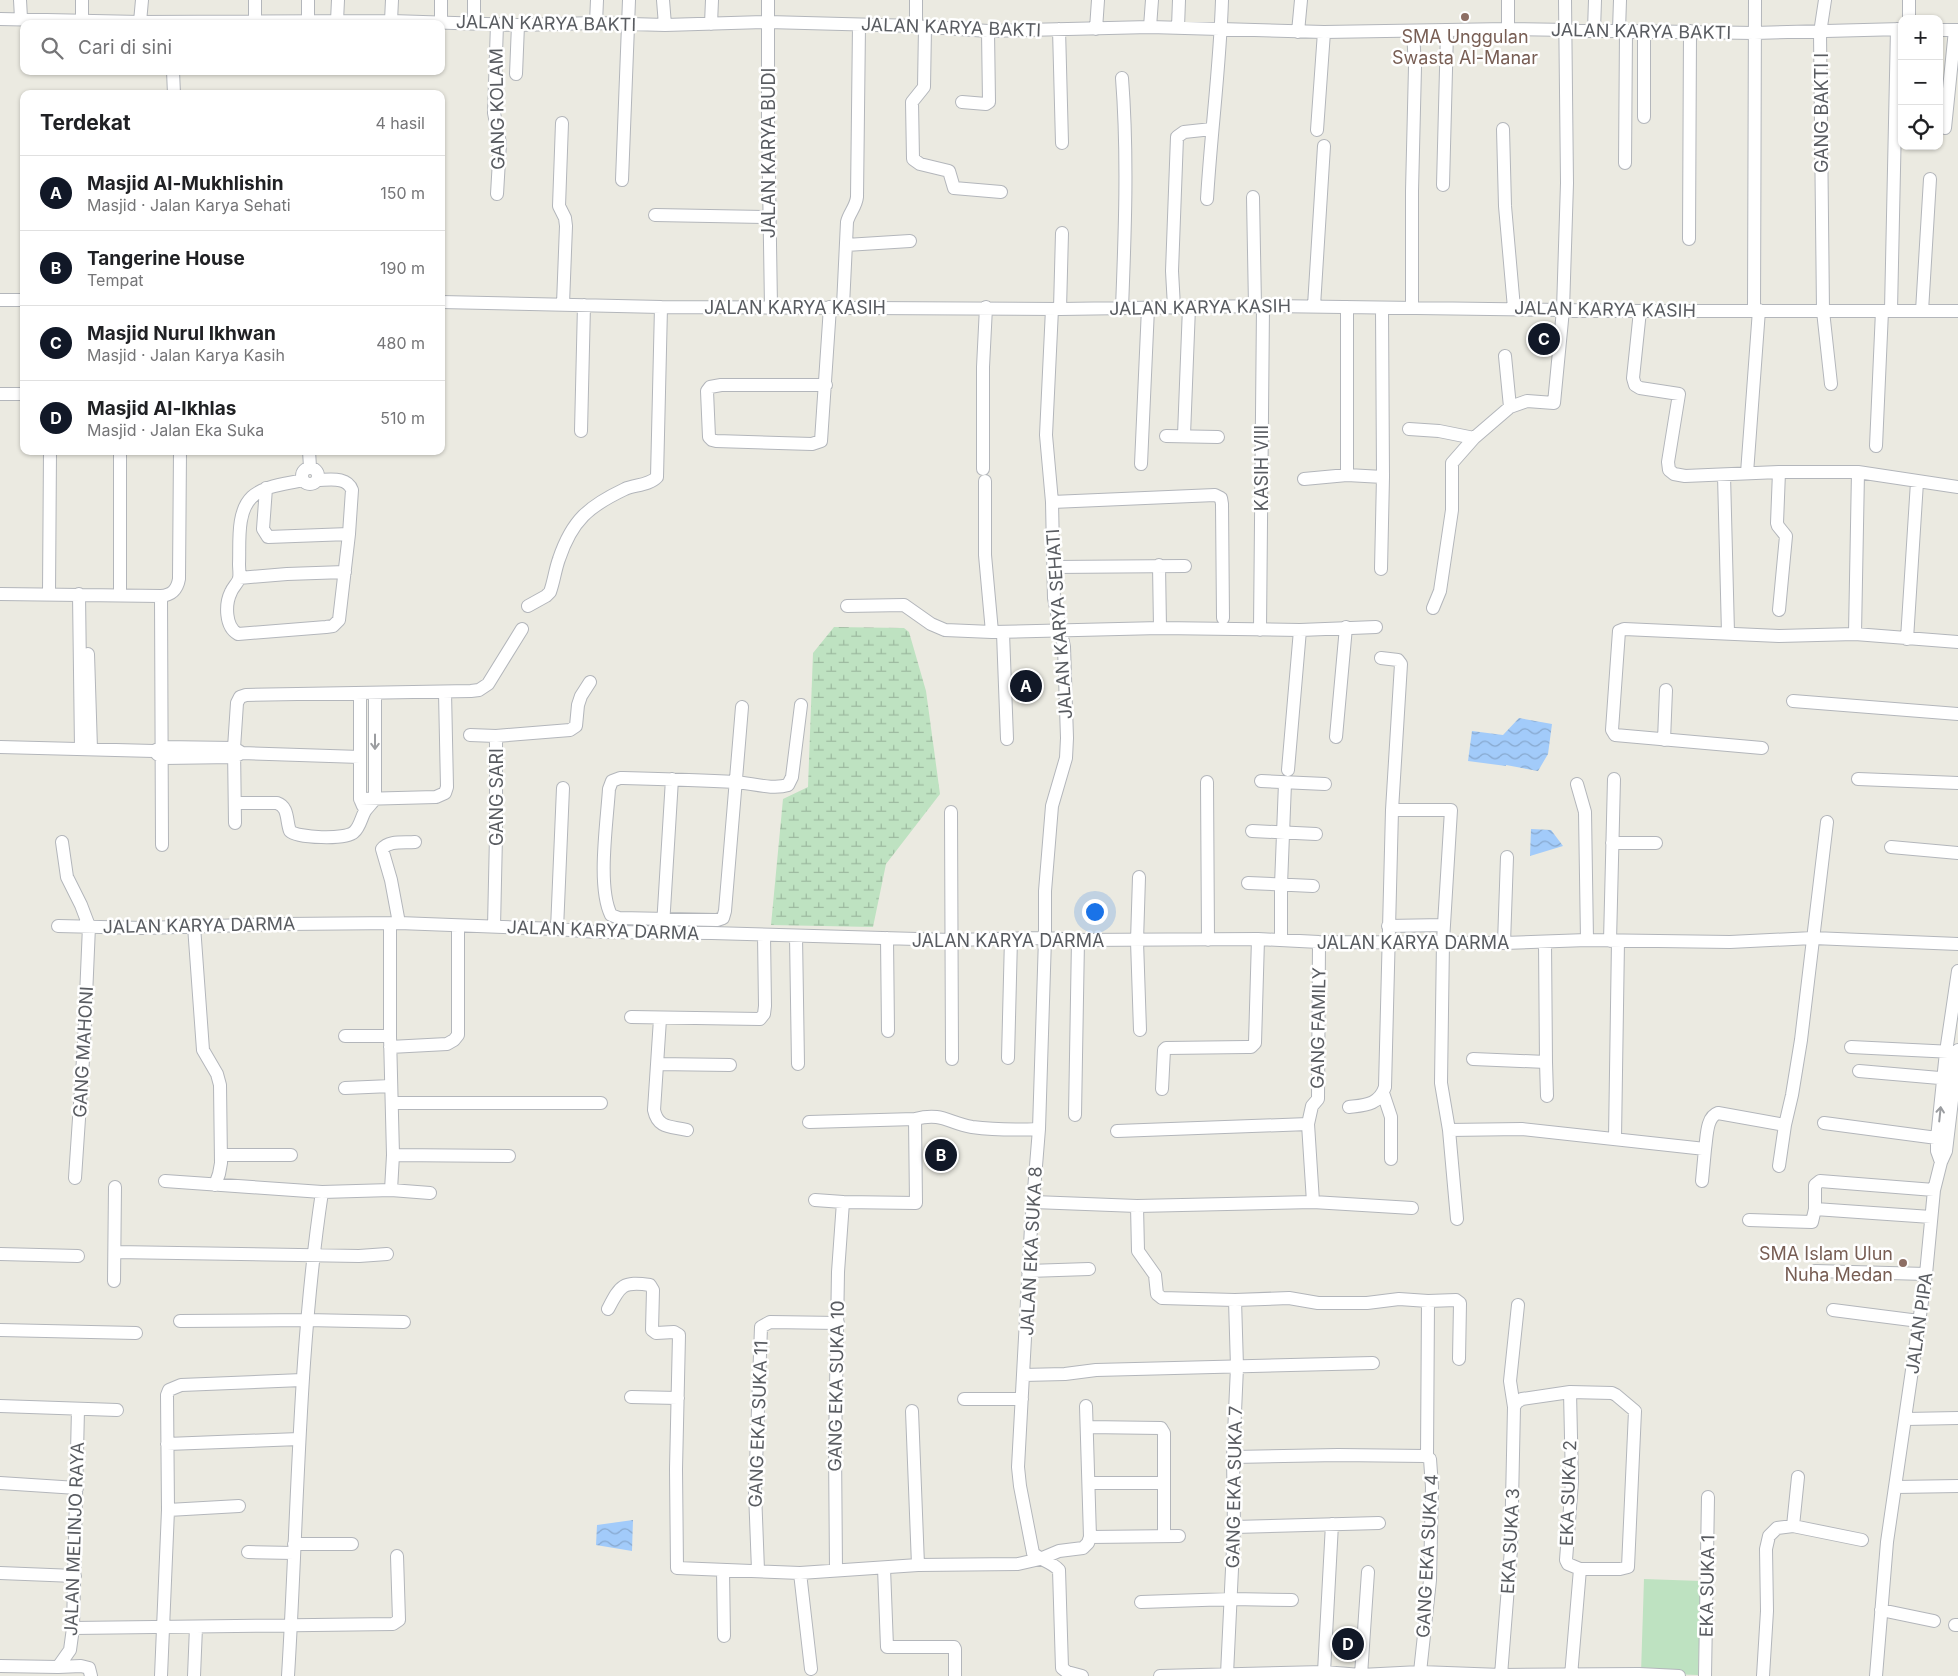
<!DOCTYPE html>
<html lang="id">
<head>
<meta charset="utf-8">
<style>
  body { margin:0; font-family:Inter,sans-serif; background:#f6f6f6; color:#202124 }
  .controls { position:absolute; right:15px; top:15px; display:grid; overflow:hidden; border-radius:10px; box-shadow:0 1px 4px #0004 }
  .controls button { width:45px; height:45px; display:grid; place-items:center; padding:0; border:0; border-bottom:1px solid #e0e0e0; background:#fff; color:#202124; font:25px sans-serif }
  .you { position:absolute; left:1094px; top:911px; width:18px; height:18px; margin:-12px; border:4px solid #fff; border-radius:50%; background:#1a73e8; box-shadow:0 0 0 8px #1a73e833 }
  .badge { display:grid; place-items:center; width:32px; height:32px; border-radius:50%; background:#111827; color:#fff; font-size:16px; font-weight:700 }
  .pin { position:absolute; translate:-50% -50%; border:2px solid #fff; box-shadow:0 1px 5px #0006 }
  .list { margin:0; padding:0; list-style:none }
  h2 { display:flex; justify-content:space-between; align-items:center; height:65px; margin:0; padding:0 20px; font-size:21px }
  h2 small { font-size:16px; font-weight:400; color:#757577 }
  .list li { display:grid; grid-template-columns:32px 1fr auto; gap:15px; align-items:center; box-sizing:border-box; height:75px; padding:0 20px; border-top:1px solid #e0e0e0 }
  .list b { display:block; font-size:19px; white-space:nowrap }
  .list p { margin:0; font-size:16px; white-space:nowrap; color:#757577 }
  .list em { font-size:16px; font-style:normal; color:#757577 }
  .icon { flex:none; width:28px; height:28px; fill:none; stroke:currentColor; stroke-width:2; stroke-linecap:round; stroke-linejoin:round }
  .map { position:relative; flex:none; width:1958px; height:1676px; overflow:hidden }
  .search { position:absolute; background:#fff; box-shadow:0 1px 4px #0004; left:20px; top:20px; width:425px; height:55px; display:flex; align-items:center; gap:12px; box-sizing:border-box; padding:0 18px; border-radius:10px; color:#757577; font-size:19px }
  .panel { position:absolute; background:#fff; box-shadow:0 1px 4px #0004; left:20px; top:90px; width:425px; height:365px; border-radius:10px }
  .map>svg:first-child { display:block }
  .green { fill:#bee2c1 }
  .wetland { fill:url(#wetland-marsh) }
  .water { fill:url(#water-waves) }
  .lines { fill:none; stroke-linecap:round; stroke-linejoin:round }
  .minor-casing { stroke:#b3b6bb; stroke-width:14 }
  .minor { stroke:#fff; stroke-width:12 }
  .oneway { stroke:#9b9da0 }
  .education-dot { fill:#8d6e63; stroke:#fff; stroke-width:2 }
  .labels { text-anchor:middle; dominant-baseline:central; stroke-width:5; stroke-linejoin:round; paint-order:stroke }
  .street-label { font-size:18px; fill:#595c61; stroke:#fff }
  .education-label { font-size:18px; fill:#785e54; stroke:#fff }
</style>
</head>
<body>
<div class="map">
<svg width="1958" height="1676" viewBox="0 0 1958 1676">
  <defs>
    <pattern id="wetland-marsh" width="20" height="14" patternUnits="userSpaceOnUse" patternTransform="scale(1.25)"><rect width="20" height="14" fill="#bee2c1"/><path d="M1 5h8M5 5V1M11 12h8M15 12V8" fill="none" stroke="#9dbaa0"/></pattern>
    <pattern id="water-waves" width="16" height="10" patternUnits="userSpaceOnUse" patternTransform="scale(1.25)"><rect width="16" height="10" fill="#a2cbfa"/><path d="M0 5q4-4 8 0t8 0" fill="none" stroke="#87a8ce"/></pattern>
  </defs>
  <rect width="100%" height="100%" fill="#ebeae1"/>
  <!-- green -->
  <path class="green" d="M1644,1579L1701,1581L1698,1675L1641,1673Z"/>
  <!-- wetland -->
  <path class="wetland" d="M834,627L904,628L909,632L926,691L940,794L886,864L873,927L771,925L783,799L808,787L813,653Z"/>
  <!-- water -->
  <path class="water" d="M1519,718L1552,724L1548,754L1538,771L1506,765V766L1468,761L1472,731L1503,735Z
    M1531,829L1551,830L1563,846L1530,856Z
    M633,1520L632,1551L596,1545L597,1525Z"/>
  <g class="lines">
    <defs>
      <path id="minor" d="M20,0L21,18
        M82,0V21
        M255,0V21
        M663,0L665,25
        M768,0V116L771,307
        M1508,0V29
        M1825,0L1820,33L1823,311L1831,384
        M0,19L140,22L391,21L518,25L596,23L665,25L768,22L916,26L988,31L1150,27L1324,32L1508,29L1754,33L1902,29
        M1909,19V0
        M308,20V0
        M337,21L338,0
        M391,21L392,0
        M140,22L142,0
        M441,22V0
        M474,23V0
        M596,23L597,0
        M497,24L494,113L500,143L497,194
        M711,24L712,0
        M916,26V0
        M925,27L924,87L912,102L913,159L920,164L949,171L954,188L1001,192
        M1150,27L1152,0
        M1178,27L1179,0
        M1059,29L1062,143
        M1096,29L1098,0
        M1594,30L1595,0
        M1619,30L1620,0
        M1939,30H1958
        M1298,32L1301,0
        M173,71L174,94
        M516,74L518,25
        M962,102L986,104L989,102L988,31
        M1644,117V31
        M562,123L559,206L565,218L566,226L563,304
        M1945,128L1955,30
        M1503,129L1505,206L1514,308
        M1317,130L1324,32
        M1625,163L1626,31
        M622,180L629,0
        M1443,185L1447,31
        M1253,197L1255,306
        M1207,199C1211,132 1220,66 1222,0
        M655,215L769,217
        M1689,239L1690,31
        M846,245L910,241
        M0,300H24
        M441,302L661,307L1060,309L1263,306L1640,311H1958
        M843,306L847,222C849,213 856,207 857,197L859,25
        M1314,306L1324,146
        M1174,307L1172,271L1177,137L1184,132L1212,129
        M1347,307V475
        M1412,307V191L1415,67L1413,31
        M1122,308C1125,232 1128,155 1122,78
        M1052,309L1046,435L1052,502L1054,598L1064,647L1067,738L1066,758L1052,806L1045,891V938L1039,1129L1031,1227L1018,1467L1020,1486L1033,1553C1040,1560 1052,1562 1059,1570L1062,1668L1067,1672L1082,1676
        M1060,309L1062,233
        M1754,310L1755,0
        M1891,310L1897,29
        M1640,311L1633,378L1635,385L1640,388L1679,394L1668,462L1669,470L1674,474L1685,476L1779,472H1858L1958,487
        M1922,311L1930,179
        M1505,356L1510,407
        M826,385H721L710,387L707,391L709,437L712,440L716,441L812,444L821,441L830,307
        M0,394H24
        M1409,429L1439,431L1474,438
        M581,431L584,305
        M1184,435L1189,307
        M1166,436L1218,437
        M1876,446L1882,311
        M120,451V595
        M309,451L310,467
        M1141,464L1148,308
        M302 476a8 8 0 1 1 16 0a8 8 0 1 1-16 0Z
        M983,469V367L986,307
        M1747,473L1759,310
        M1724,475L1728,633
        M1304,479L1347,475L1383,477
        M303,480C287,484 265,485 252,497C236,512 240,544 239,564C239,568 240,575 239,579C237,584 233,587 231,592C225,604 225,627 238,634L326,627L333,626L339,620L349,534L352,490C347,476 329,480 317,480
        M985,481V555L992,632
        M266,488L263,529L268,537L349,534
        M1052,502L1215,495L1221,498L1222,504L1223,618
        M1159,565L1160,628
        M1053,567L1185,566
        M1381,569L1383,477L1382,308
        M239,578L287,574L345,572
        M0,594L161,596C172,595 177,590 179,579L180,451
        M49,594L50,451
        M79,594L81,749
        M161,596L162,845
        M528,606L546,596L550,592C554,581 555,570 559,559C572,520 589,506 625,489C634,485 650,485 657,477L661,307
        M847,606L904,605L931,624L945,630L992,632L1160,628L1300,630L1376,627
        M1433,608L1440,591L1452,510V463L1474,438L1510,407L1527,401L1554,403L1563,310L1567,183L1565,0
        M1779,610L1786,536L1778,526L1777,523L1779,472
        M1260,630L1263,306
        M1003,633L1007,739
        M1855,634L1858,472
        M1907,639L1917,482
        M88,654L91,749
        M360,693V799L363,806
        M1793,701L1958,714
        M742,707L725,911L723,918L717,920L619,918L611,915C597,887 607,822 609,789L612,781L620,778C658,779 697,780 735,782C751,783 773,790 788,785L792,777L801,705
        M470,735L496,736L570,730L576,726L578,705L581,696L590,682
        M1336,737L1346,627
        M1664,740L1666,690
        M0,747L154,751L162,747L234,748L242,753L360,757
        M1762,748L1615,735L1612,730L1619,631L1624,629L1779,636L1855,634L1958,642
        M157,754L163,758L234,757L240,754
        M1288,770L1300,630
        M1858,779L1958,783
        M1261,781L1325,784
        M1207,782L1208,940
        M1577,784L1585,812L1587,940
        M360,799L436,797L445,793L447,787L445,692
        M235,803H277C289,807 286,821 290,831C297,838 346,840 354,832C360,827 361,818 365,811C368,807 372,803 375,799V693
        M1392,810H1451L1443,941L1441,1083L1449,1130L1457,1219
        M951,812L952,1059
        M235,823L234,748L237,703L240,697L246,695L471,691L479,690L488,684L522,629
        M1252,831L1316,834
        M62,842L67,877L81,905L89,926L84,1044L75,1178
        M1612,843H1656
        M1891,847L1958,853
        M1139,877L1137,941L1140,1030
        M1248,883L1313,886
        M399,923L391,880L382,849C389,840 404,843 415,842
        M390,924V1036L393,1155L391,1190
        M58,926L143,928L284,924L399,923L557,929L597,932L712,933L951,940L1045,938L1078,940L1258,939L1319,942L1504,943L1587,940L1730,942L1813,938L1958,944
        M194,926L203,1050L217,1074L220,1085L221,1163L219,1174L215,1185
        M663,926L672,779
        M1388,926L1444,925
        M494,927L496,835V736
        M557,929L563,788
        M796,936L798,1064
        M887,938L888,1031
        M1281,939V885L1285,783
        M1610,941L1614,779
        M1545,942L1546,1062L1547,1096
        M1504,943L1507,857
        M631,1017L760,1019L764,1014L765,1006L764,935
        M660,1019L654,1110C658,1129 671,1126 687,1130
        M345,1036H390
        M390,1047L447,1044L454,1040L458,1035V926
        M1851,1047L1953,1052
        M1008,1058L1011,938
        M1473,1059L1546,1062
        M657,1064L730,1065
        M1859,1071L1951,1079
        M345,1088L391,1086
        M1162,1089L1164,1050L1166,1048L1247,1047H1251L1255,1043L1258,939
        M1383,1093L1391,1117V1159
        M392,1103H601
        M1349,1107C1365,1105 1379,1105 1385,1087L1392,810L1401,664L1398,660L1381,658
        M1075,1115L1078,940
        M809,1122L915,1119C943,1112 948,1123 972,1127C995,1130 1016,1130 1039,1129
        M1824,1123L1937,1138
        M1449,1130L1522,1129L1705,1149C1707,1137 1706,1117 1718,1113L1785,1125
        M1117,1131L1308,1124
        M1615,1138L1618,941
        M222,1155H291
        M393,1155L509,1156
        M1941,1162L1937,1151V1138L1946,1052L1958,971
        M1779,1166L1785,1125L1792,1095L1801,1040L1827,822
        M165,1181L322,1192L391,1190L430,1193
        M1702,1181L1705,1149
        M815,1200L843,1202L916,1203L915,1119
        M1034,1202L1137,1206L1313,1202L1412,1208
        M1313,1202L1308,1124L1312,1106L1318,1099L1319,942
        M1137,1206L1138,1251L1155,1275L1157,1294L1162,1298L1235,1300L1289,1298L1318,1303H1367L1399,1299L1428,1301
        M1815,1209L1931,1217
        M1749,1220L1812,1222L1815,1209V1185L1820,1181L1934,1190
        M115,1252L359,1256L387,1254
        M0,1254L78,1256
        M1028,1271L1089,1269
        M1815,1271L1926,1274
        M114,1281L115,1187
        M608,1309C620,1286 622,1281 650,1285L653,1290L652,1330L656,1333L674,1332L679,1335L676,1469L677,1568L800,1573L918,1565L1018,1564L1040,1559L1059,1551L1083,1548L1088,1543L1090,1537L1086,1406
        M1833,1310L1919,1321
        M180,1321L306,1320L404,1322
        M0,1330L136,1333
        M1023,1375L1065,1374L1096,1370L1373,1363
        M1570,1392L1572,1482L1566,1560L1568,1564L1580,1569L1571,1676
        M631,1397L678,1398
        M964,1399H1022
        M0,1406L117,1410
        M1514,1407L1517,1402L1522,1399L1570,1392L1612,1393L1616,1395L1635,1411L1628,1567L1620,1569H1580
        M912,1411L918,1565
        M1906,1419L1958,1418
        M1087,1427L1161,1428L1164,1433V1536
        M167,1444L299,1439
        M1233,1457L1338,1455L1425,1456L1430,1459L1432,1487L1430,1580L1420,1672
        M1427,1457L1428,1301L1456,1300L1460,1303L1459,1359
        M0,1483L77,1488
        M1089,1483H1164
        M1896,1487L1958,1486
        M168,1510L239,1506
        M1793,1526L1798,1477
        M1234,1527L1379,1523
        M1090,1537L1179,1536
        M294,1544H352
        M248,1552L294,1553
        M884,1568L887,1647H954L955,1649V1676
        M723,1570L724,1636
        M758,1570L755,1492L761,1327L770,1322L838,1323
        M836,1570L835,1447L838,1272L843,1202
        M0,1573L75,1576
        M800,1573L811,1669
        M1141,1602L1232,1599L1292,1600
        M1881,1610L1934,1621
        M1955,1625H1958
        M73,1628L393,1624L399,1620L397,1556
        M0,1666L58,1667L70,1650L73,1628L78,1409
        M58,1667L81,1666L89,1668L91,1676
        M1324,1672L1332,1524
        M1227,1674L1234,1527L1233,1457L1237,1367L1235,1300
        M1361,1675L1368,1572
        M1501,1675L1511,1549L1514,1407L1510,1381L1518,1305
        M161,1676L168,1510L167,1395L169,1390L181,1385L302,1380
        M194,1676L196,1627
        M288,1676C298,1514 298,1352 322,1192
        M1160,1676L1324,1672L1361,1675L1420,1672L1501,1675L1639,1674L1679,1676
        M1705,1676L1708,1497
        M1763,1676L1767,1611L1766,1549L1769,1536L1777,1528L1793,1526L1862,1540
        M1876,1676L1887,1542L1926,1274L1934,1190L1941,1162L1946,1151L1958,1050"/>
    </defs>
    <!-- minor casing -->
    <use href="#minor" class="minor-casing"/>
    <!-- minor -->
    <use href="#minor" class="minor"/>
  </g>
  <!-- one-way arrows -->
  <defs><path id="oneway-shaft" d="M-6 0H5M1.5-3L5.5 0L1.5 3" fill="none" stroke-width="1.6" stroke-linecap="round" stroke-linejoin="round" transform="scale(1.25)"/></defs>
  <g class="oneway">
    <use href="#oneway-shaft" transform="translate(375 742) rotate(90)"/>
    <use href="#oneway-shaft" transform="translate(1940 1114) rotate(-84)"/>
  </g>
  <!-- markers -->
  <g class="education-dot">
    <circle cx="1465" cy="17" r="5"/>
    <circle cx="1903" cy="1263" r="5"/>
  </g>
  <g class="labels">
    <!-- street labels -->
    <g class="street-label">
      <text transform="translate(546 23) rotate(1)">JALAN KARYA BAKTI</text>
      <text transform="translate(951 27) rotate(2)">JALAN KARYA BAKTI</text>
      <text transform="translate(1641 31) rotate(1)">JALAN KARYA BAKTI</text>
      <text transform="translate(497 109) rotate(-91)">GANG KOLAM</text>
      <text transform="translate(1821 113) rotate(-90)">GANG BAKTI I</text>
      <text transform="translate(768 153) rotate(-90)">JALAN KARYA BUDI</text>
      <text x="795" y="307">JALAN KARYA KASIH</text>
      <text transform="translate(1200 307) rotate(-1)">JALAN KARYA KASIH</text>
      <text transform="translate(1605 309) rotate(1)">JALAN KARYA KASIH</text>
      <text transform="translate(1261 468) rotate(-90)">KASIH VIII</text>
      <text transform="translate(1059 624) rotate(-94)">JALAN KARYA SEHATI</text>
      <text transform="translate(496 797) rotate(-90)">GANG SARI</text>
      <text transform="translate(199 925) rotate(-1)">JALAN KARYA DARMA</text>
      <text transform="translate(603 930) rotate(2)">JALAN KARYA DARMA</text>
      <text x="1008" y="940">JALAN KARYA DARMA</text>
      <text x="1413" y="942">JALAN KARYA DARMA</text>
      <text transform="translate(1318 1028) rotate(-89)">GANG FAMILY</text>
      <text transform="translate(83 1052) rotate(-87)">GANG MAHONI</text>
      <text transform="translate(1031 1251) rotate(-87)">JALAN EKA SUKA 8</text>
      <text transform="translate(1919 1323) rotate(-82)">JALAN PIPA</text>
      <text transform="translate(836 1386) rotate(-89)">GANG EKA SUKA 10</text>
      <text transform="translate(758 1424) rotate(-88)">GANG EKA SUKA 11</text>
      <text transform="translate(1234 1487) rotate(-89)">GANG EKA SUKA 7</text>
      <text transform="translate(1568 1493) rotate(-88)">EKA SUKA 2</text>
      <text transform="translate(74 1539) rotate(-88)">JALAN MELINJO RAYA</text>
      <text transform="translate(1510 1541) rotate(-87)">EKA SUKA 3</text>
      <text transform="translate(1427 1556) rotate(-87)">GANG EKA SUKA 4</text>
      <text transform="translate(1707 1586) rotate(-89)">EKA SUKA 1</text>
    </g>
    <!-- education labels -->
    <g class="education-label">
      <text x="1465" y="36">SMA Unggulan<tspan x="1465" dy="21">Swasta Al-Manar</tspan></text>
      <text x="1893" y="1253" text-anchor="end">SMA Islam Ulun<tspan x="1893" dy="21">Nuha Medan</tspan></text>
    </g>
  </g>
</svg>
<div class="controls">
<button>+</button>
<button>−</button>
<button><svg class="icon" aria-label="locate" viewBox="0 0 24 24"><circle cx="12" cy="12" r="6"/><path d="M12 2v4M12 18v4M2 12h4M18 12h4"/></svg></button>
</div>
<div class="you"></div>
<div class="pin badge" style="left:1026px;top:686px">A</div>
<div class="pin badge" style="left:941px;top:1155px">B</div>
<div class="pin badge" style="left:1544px;top:339px">C</div>
<div class="pin badge" style="left:1348px;top:1644px">D</div>
<div class="search"><svg class="icon" aria-label="search" viewBox="0 0 24 24"><circle cx="10" cy="10" r="6"/><path d="M15 15l6 6"/></svg>Cari di sini</div>
<section class="panel">
<h2>Terdekat<small>4 hasil</small></h2>
<ul class="list">
<li><span class="badge">A</span><div><b>Masjid Al-Mukhlishin</b><p>Masjid · Jalan Karya Sehati</p></div><em>150 m</em></li>
<li><span class="badge">B</span><div><b>Tangerine House</b><p>Tempat</p></div><em>190 m</em></li>
<li><span class="badge">C</span><div><b>Masjid Nurul Ikhwan</b><p>Masjid · Jalan Karya Kasih</p></div><em>480 m</em></li>
<li><span class="badge">D</span><div><b>Masjid Al-Ikhlas</b><p>Masjid · Jalan Eka Suka</p></div><em>510 m</em></li>
</ul>
</section>
</div>
</body>
</html>
